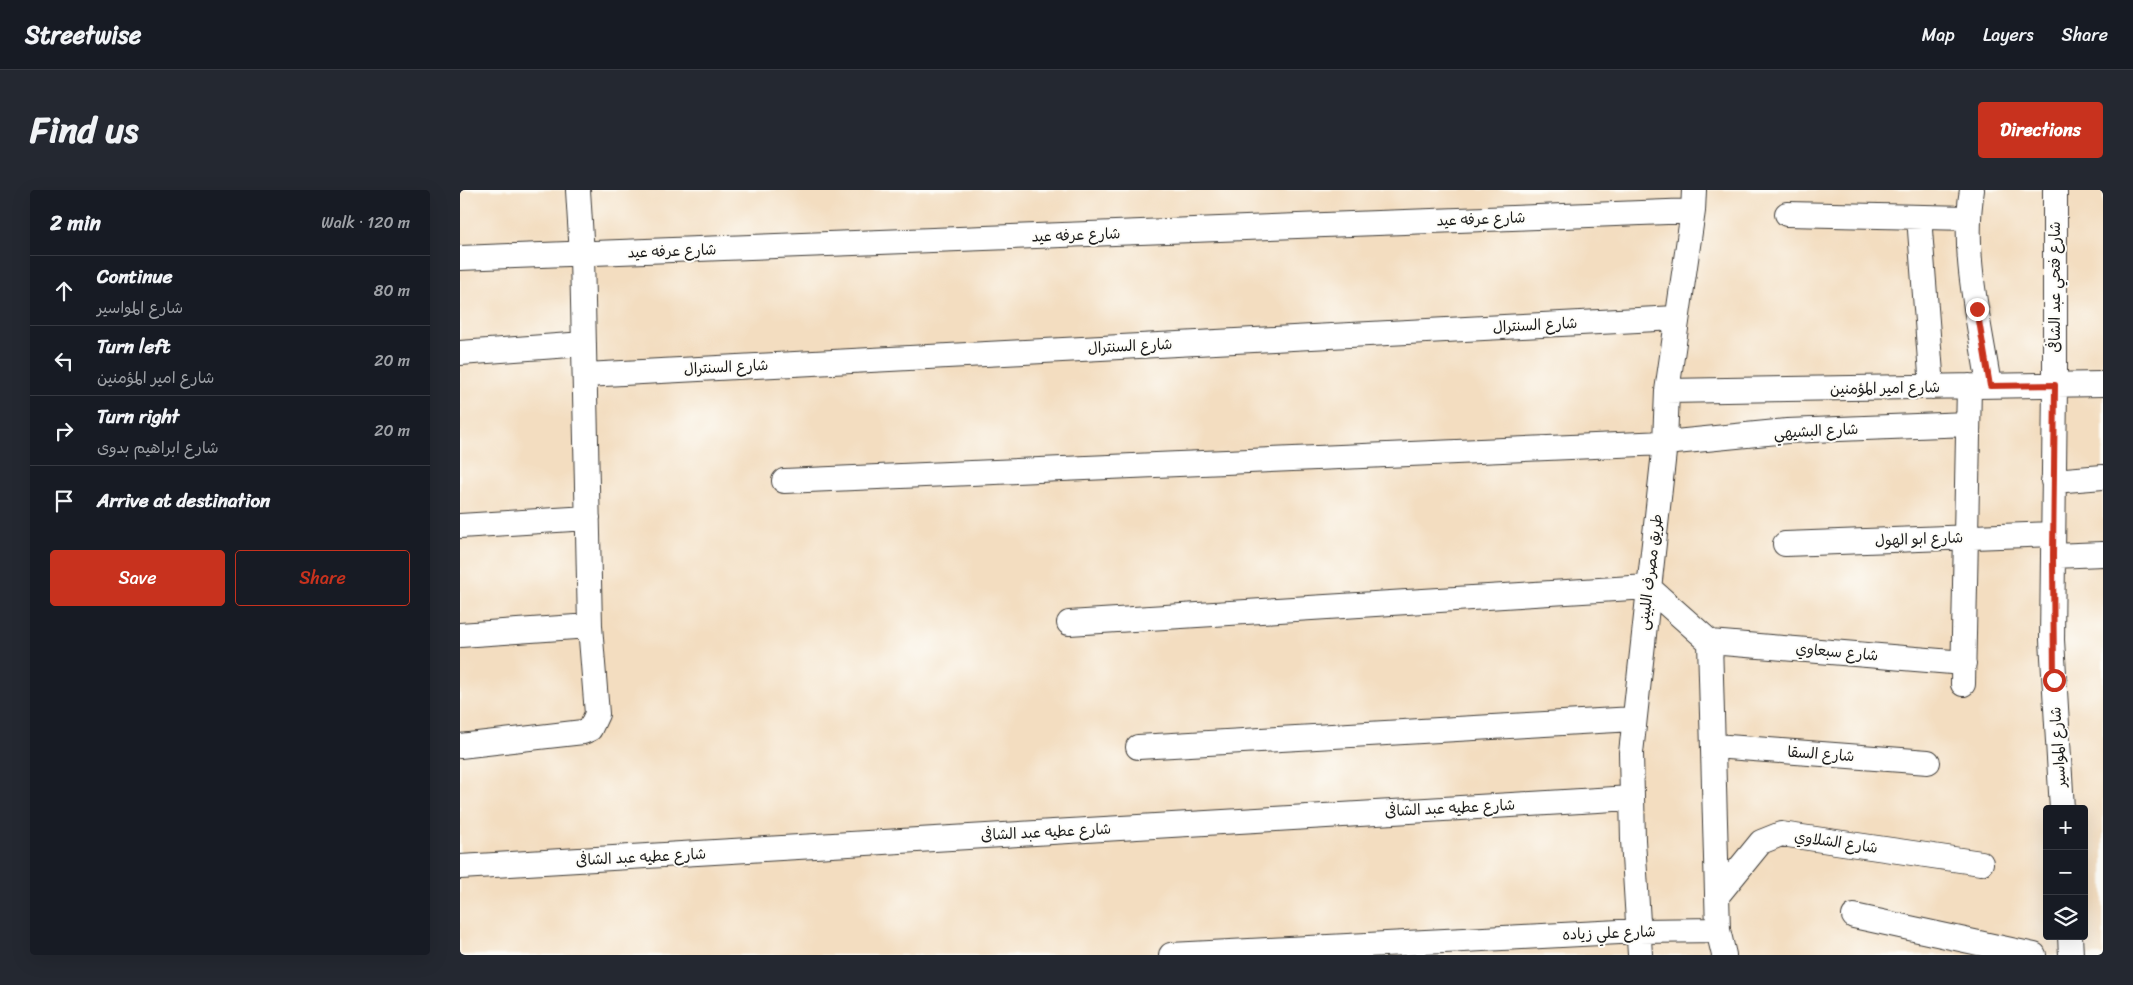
<!DOCTYPE html>
<html lang="en">
<head>
<meta charset="utf-8">
<style>
  body { margin:0; font-family:Sriracha,"Playpen Sans Arabic",sans-serif; background:#242831; color:#f1f3f6 }
  .controls { position:absolute; right:15px; bottom:15px; display:grid; overflow:hidden; border-radius:5px; box-shadow:0 5px 20px #0002 }
  .controls button { width:45px; height:45px; display:grid; place-items:center; padding:0; border:0; border-bottom:1px solid #363941; background:#171b24; color:#f1f3f6; font:25px sans-serif }
  .stop { position:absolute; width:15px; height:15px; margin:-11px; border:4px solid #c8321e; border-radius:50%; background:#fff }
  .stop.end { background:#c8321e; border-color:#fff; box-shadow:0 1px 5px #0008 }
  .list { margin:0; padding:0; list-style:none }
  h2 { display:flex; justify-content:space-between; align-items:center; height:65px; margin:0; padding:0 20px; font-size:21px }
  h2 small { font-size:16px; font-weight:400; color:#9ea1a6 }
  .list li { display:grid; grid-template-columns:32px 1fr auto; gap:15px; align-items:center; box-sizing:border-box; height:70px; padding:0 20px; border-top:1px solid #363941 }
  .list b { display:block; font-size:19px; white-space:nowrap }
  .list p { margin:0; font-size:16px; white-space:nowrap; color:#9ea1a6 }
  .list em { font-size:16px; font-style:normal; color:#9ea1a6 }
  .actions { display:flex; gap:10px; padding:15px 20px }
  .actions a { flex:1; padding:11px 0; border:1px solid #c8321e; border-radius:5px; text-align:center; font-size:18px; color:#c8321e }
  .actions .main { background:#c8321e; color:#fff }
  .icon { flex:none; width:28px; height:28px; fill:none; stroke:currentColor; stroke-width:2; stroke-linecap:round; stroke-linejoin:round }
  .map { position:relative; flex:none; width:1643px; height:765px; overflow:hidden; border-radius:5px }
  header { display:flex; align-items:center; gap:30px; box-sizing:border-box; height:70px; padding:0 25px; background:#171b24; border-bottom:1px solid #363941 }
  header strong { font-size:24px }
  nav { display:flex; gap:28px; margin-inline-start:auto; font-size:18px }
  .intro { display:flex; align-items:center; justify-content:space-between; box-sizing:border-box; height:120px; padding:0 30px }
  h1 { margin:0; font-size:35px }
  .button { padding:12px 22px; border-radius:5px; background:#c8321e; color:#fff; font-size:18px; font-weight:700 }
  main { display:flex; gap:30px; padding:0 30px }
  aside { flex:1; background:#171b24; border-radius:5px; box-shadow:0 5px 20px #0002 }
  .map>svg:first-child { display:block }
  .lines { fill:none; stroke-linecap:round; stroke-linejoin:round }
  .minor-casing { stroke:#3c3935; stroke-width:26 }
  .minor { stroke:#fff; stroke-width:24 }
  .route { stroke:#c8321e; stroke-width:6 }
  .labels { text-anchor:middle; dominant-baseline:central; stroke-width:4; stroke-linejoin:round; paint-order:stroke }
  .street-label { font-size:15px; fill:#1c1c1c; stroke:#fdfcf7 }
</style>
</head>
<body>
<header>
<strong>Streetwise</strong>
<nav><a>Map</a><a>Layers</a><a>Share</a></nav>
</header>
<div class="intro"><h1>Find us</h1><a class="button">Directions</a></div>
<main>
<aside>
<h2>2 min<small>Walk · 120 m</small></h2>
<ul class="list">
<li><svg class="icon" aria-label="ahead" viewBox="0 0 24 24"><path d="M12 20V5M6 11l6-6 6 6"/></svg><div><b>Continue</b><p>شارع المواسير</p></div><em>80 m</em></li>
<li><svg class="icon" aria-label="left" viewBox="0 0 24 24"><path d="M17 20v-9H6M10 6l-5 5 5 5"/></svg><div><b>Turn left</b><p>شارع امير المؤمنين</p></div><em>20 m</em></li>
<li><svg class="icon" aria-label="right" viewBox="0 0 24 24"><path d="M7 20v-9h11M14 6l5 5-5 5"/></svg><div><b>Turn right</b><p>شارع ابراهيم بدوى</p></div><em>20 m</em></li>
<li><svg class="icon" aria-label="arrive" viewBox="0 0 24 24"><path d="M6 21V4h12l-3 4 3 4H6"/></svg><div><b>Arrive at destination</b></div></li>
</ul>
<div class="actions"><a class="main">Save</a><a>Share</a></div>
</aside>
<div class="map">
<svg width="1643" height="765" viewBox="0 0 1643 765">
  <rect width="100%" height="100%" fill="#fdfcf7"/>
  <filter id="ink" filterUnits="userSpaceOnUse"><feTurbulence type="fractalNoise" baseFrequency=".02" numOctaves="2"/><feDisplacementMap in="SourceGraphic" scale="10" xChannelSelector="R" yChannelSelector="G"/><feConvolveMatrix kernelMatrix="1 2 1 2 8 2 1 2 1" color-interpolation-filters="sRGB"/></filter>
  <filter id="wash" filterUnits="userSpaceOnUse"><feTurbulence type="fractalNoise" baseFrequency=".0096" numOctaves="4" result="noise"/><feDisplacementMap in="SourceGraphic" scale="20" xChannelSelector="R" yChannelSelector="G"/><feGaussianBlur stdDeviation="1.12" result="paint"/><feColorMatrix in="noise" values="0 0 0 0 0 0 0 0 0 0 0 0 0 0 0 0 0 1.4 0 .05"/><feComposite in="paint" operator="in"/></filter>
  <g filter="url(#wash)">
    <rect width="100%" height="100%" fill="#f3ddc0"/>
  </g>
  <g filter="url(#ink)">
    <g class="lines">
      <defs>
        <path id="minor" d="M1512,0C1501,63 1520,134 1529,196
          M1595,0V195L1592,450L1602,619
          M1327,24L1509,28
          M1459,27L1472,197
          M0,68L1233,21
          M0,163L124,154
          M125,185L1216,128
          M1207,201L1643,194
          M324,291L1205,253L1327,241L1508,234
          M1593,291L1643,287
          M0,336L128,328
          M1325,354L1593,344
          M1593,366L1643,364
          M609,433L1188,397L1250,452L1258,740L1264,765
          M0,445L130,436
          M1250,452L1504,473
          M1503,494L1509,196
          M0,556L123,542L130,539L137,524L130,436L122,65L118,0
          M1254,556L1468,572
          M678,557L1174,529
          M0,677L1171,608
          M1257,706L1301,652L1321,644L1521,673
          M1394,726L1574,765
          M1610,746L1611,765
          M711,765L1179,741L1258,740
          M1180,765L1173,650L1171,563L1205,253L1207,201L1233,21L1234,0"/>
      </defs>
      <!-- minor casing -->
      <use href="#minor" class="minor-casing"/>
      <!-- minor -->
      <use href="#minor" class="minor"/>
    </g>
  </g>
  <g class="lines" filter="url(#ink)">
    <!-- route -->
    <path class="route" d="M1517,119L1530,196L1595,195L1593,366L1594,490"/>
  </g>
  <g class="labels">
    <!-- street labels -->
    <g class="street-label">
      <text transform="translate(1021 29) rotate(-2)">شارع عرفه عيد</text>
      <text transform="translate(616 45) rotate(-2)">شارع عرفه عيد</text>
      <text transform="translate(212 61) rotate(-2)">شارع عرفه عيد</text>
      <text transform="translate(1595 97) rotate(-90)">شارع فتحي عبد الشافى</text>
      <text transform="translate(1075 135) rotate(-3)">شارع السنترال</text>
      <text transform="translate(670 156) rotate(-3)">شارع السنترال</text>
      <text transform="translate(266 177) rotate(-3)">شارع السنترال</text>
      <text transform="translate(1425 198) rotate(-1)">شارع امير المؤمنين</text>
      <text transform="translate(1356 241) rotate(-3)">شارع البشيهي</text>
      <text transform="translate(1459 349) rotate(-2)">شارع ابو الهول</text>
      <text transform="translate(1190 382) rotate(-83)">طريق مصرف اللبينى</text>
      <text transform="translate(1377 462) rotate(5)">شارع سبعاوي</text>
      <text transform="translate(1598 557) rotate(-94)">شارع المواسير</text>
      <text transform="translate(1361 564) rotate(4)">شارع السقا</text>
      <text transform="translate(990 618) rotate(-3)">شارع عطيه عبد الشافى</text>
      <text transform="translate(586 642) rotate(-3)">شارع عطيه عبد الشافى</text>
      <text transform="translate(1376 652) rotate(8)">شارع الشلاوي</text>
      <text transform="translate(181 667) rotate(-3)">شارع عطيه عبد الشافى</text>
      <text transform="translate(1149 743) rotate(-2)">شارع علي زياده</text>
    </g>
  </g>
</svg>
<div class="controls">
<button>+</button>
<button>−</button>
<button><svg class="icon" aria-label="layers" viewBox="0 0 24 24"><path d="M12 4l9 5-9 5-9-5zM3 14l9 5 9-5"/></svg></button>
</div>
<div class="stop" style="left:1594px;top:490px"></div>
<div class="stop end" style="left:1517px;top:119px"></div>
</div>
</main>
</body>
</html>
